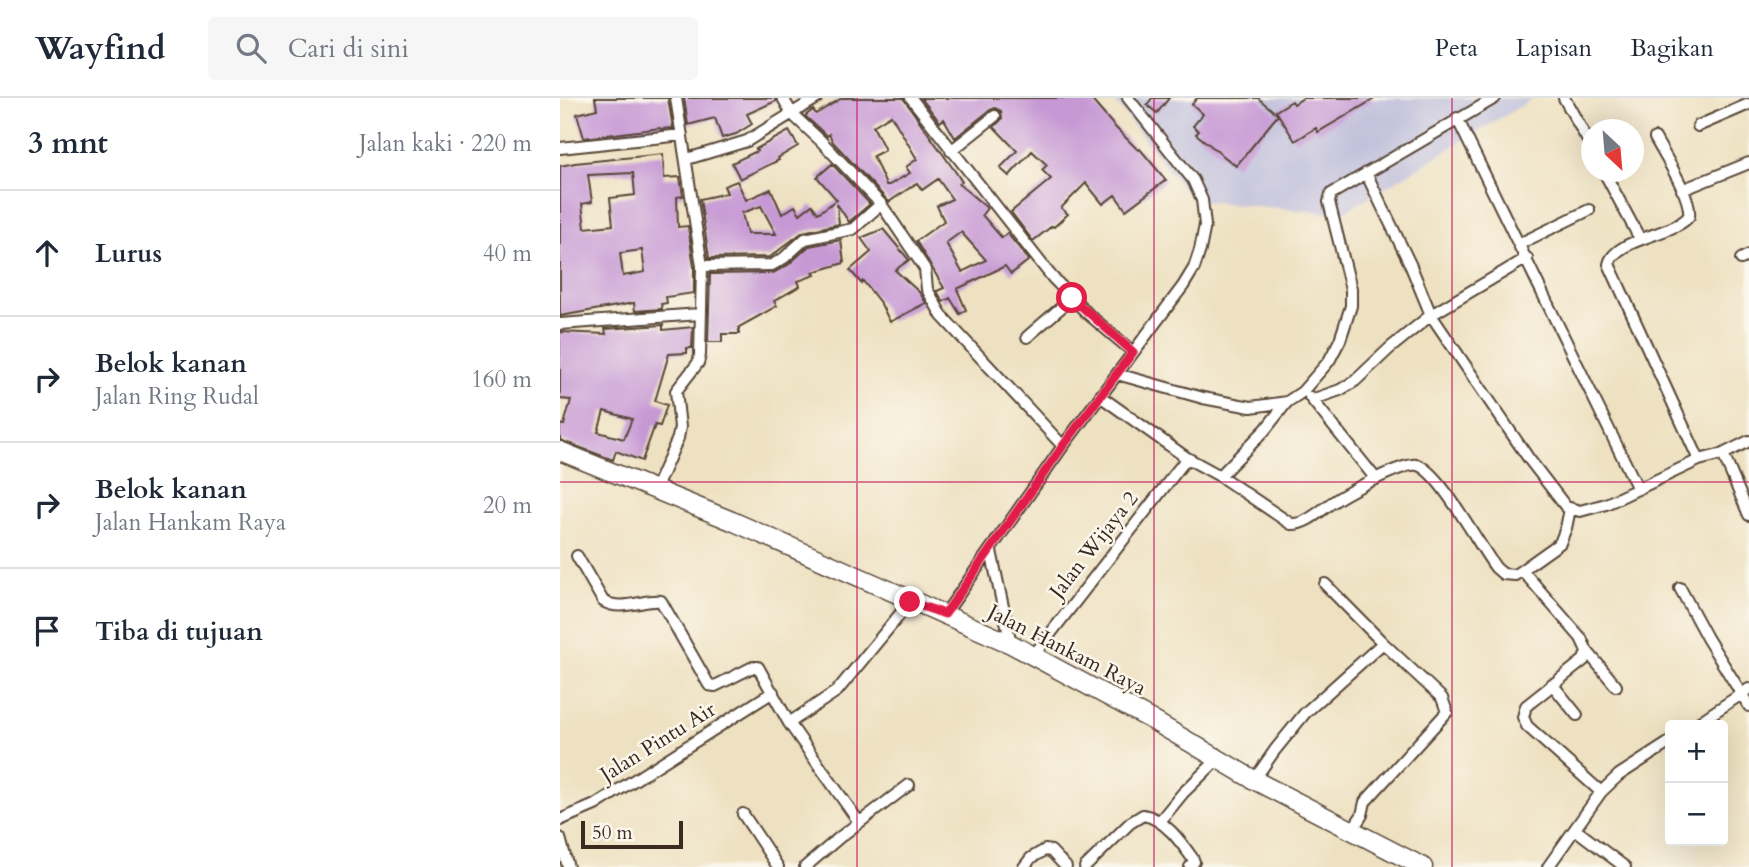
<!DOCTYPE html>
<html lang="id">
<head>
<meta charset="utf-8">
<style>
  body { margin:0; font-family:Cardo,serif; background:#f6f6f7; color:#1f2937 }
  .controls { position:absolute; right:21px; bottom:21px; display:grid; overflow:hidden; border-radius:7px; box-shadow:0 7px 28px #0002 }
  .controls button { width:63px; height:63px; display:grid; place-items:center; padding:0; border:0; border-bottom:2px solid #e0e1e3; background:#fff; color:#1f2937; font:35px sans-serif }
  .compass { position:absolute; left:1021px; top:21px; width:63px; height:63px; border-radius:50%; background:#fff; box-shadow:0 7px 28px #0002; rotate:154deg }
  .scale { position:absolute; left:21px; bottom:18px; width:102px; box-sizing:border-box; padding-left:7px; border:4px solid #3b2a1e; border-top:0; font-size:19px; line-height:24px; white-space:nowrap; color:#3b2a1e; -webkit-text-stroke:5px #fbf7ec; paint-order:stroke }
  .stop { position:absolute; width:21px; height:21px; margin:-16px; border:5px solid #e11d48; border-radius:50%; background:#fff }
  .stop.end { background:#e11d48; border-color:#fff; box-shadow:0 2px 7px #0008 }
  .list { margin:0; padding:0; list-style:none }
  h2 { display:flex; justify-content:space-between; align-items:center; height:91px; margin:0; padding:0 28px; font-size:30px }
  h2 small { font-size:23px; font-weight:400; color:#747a83 }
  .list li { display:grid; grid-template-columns:46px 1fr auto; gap:21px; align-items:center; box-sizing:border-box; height:126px; padding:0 28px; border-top:2px solid #e0e1e3 }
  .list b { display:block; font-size:26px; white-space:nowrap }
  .list p { margin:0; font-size:23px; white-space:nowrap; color:#747a83 }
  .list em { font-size:23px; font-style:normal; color:#747a83 }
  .icon { flex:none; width:38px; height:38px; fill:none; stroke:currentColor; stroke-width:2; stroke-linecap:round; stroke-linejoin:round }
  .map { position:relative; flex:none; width:1189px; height:769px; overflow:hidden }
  header { display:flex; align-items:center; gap:42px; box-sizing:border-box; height:98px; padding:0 35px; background:#fff; border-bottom:2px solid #e0e1e3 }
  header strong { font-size:33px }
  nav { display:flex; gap:38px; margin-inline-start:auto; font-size:24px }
  .search { width:490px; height:63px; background:#f6f6f7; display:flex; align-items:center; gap:18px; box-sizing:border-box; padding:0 24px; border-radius:7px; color:#747a83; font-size:26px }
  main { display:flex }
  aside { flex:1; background:#fff }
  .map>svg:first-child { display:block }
  .industrial { fill:#c2c1dc }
  .building { fill:#c698d4; fill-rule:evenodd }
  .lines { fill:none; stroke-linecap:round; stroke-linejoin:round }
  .street-casing { stroke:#564536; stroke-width:14 }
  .primary-casing { stroke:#564536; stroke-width:21 }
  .street { stroke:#fff; stroke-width:10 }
  .primary { stroke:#fff; stroke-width:18 }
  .route { stroke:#e11d48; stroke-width:9 }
  .grid { fill:none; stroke:#c2185b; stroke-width:2; stroke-opacity:0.55 }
  .labels { text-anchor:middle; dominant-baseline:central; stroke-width:5; stroke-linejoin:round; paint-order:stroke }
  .street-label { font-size:21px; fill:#3b2a1e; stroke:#fbf7ec }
</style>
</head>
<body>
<header>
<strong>Wayfind</strong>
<div class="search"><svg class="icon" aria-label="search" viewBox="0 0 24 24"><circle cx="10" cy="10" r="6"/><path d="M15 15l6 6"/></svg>Cari di sini</div>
<nav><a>Peta</a><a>Lapisan</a><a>Bagikan</a></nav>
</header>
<main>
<aside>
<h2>3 mnt<small>Jalan kaki · 220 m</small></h2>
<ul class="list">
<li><svg class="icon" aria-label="ahead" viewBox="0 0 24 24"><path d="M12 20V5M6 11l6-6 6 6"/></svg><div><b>Lurus</b></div><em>40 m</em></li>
<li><svg class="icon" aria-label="right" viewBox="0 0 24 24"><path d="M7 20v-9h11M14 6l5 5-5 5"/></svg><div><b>Belok kanan</b><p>Jalan Ring Rudal</p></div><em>160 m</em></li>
<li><svg class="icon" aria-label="right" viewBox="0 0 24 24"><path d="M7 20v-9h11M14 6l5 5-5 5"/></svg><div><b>Belok kanan</b><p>Jalan Hankam Raya</p></div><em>20 m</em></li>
<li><svg class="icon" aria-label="arrive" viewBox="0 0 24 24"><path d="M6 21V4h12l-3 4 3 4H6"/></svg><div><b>Tiba di tujuan</b></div></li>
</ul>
</aside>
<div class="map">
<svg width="1189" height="769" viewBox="0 0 1189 769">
  <rect width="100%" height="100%" fill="#fbf7ec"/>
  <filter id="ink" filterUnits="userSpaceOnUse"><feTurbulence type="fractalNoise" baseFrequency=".0143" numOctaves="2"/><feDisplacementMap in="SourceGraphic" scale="14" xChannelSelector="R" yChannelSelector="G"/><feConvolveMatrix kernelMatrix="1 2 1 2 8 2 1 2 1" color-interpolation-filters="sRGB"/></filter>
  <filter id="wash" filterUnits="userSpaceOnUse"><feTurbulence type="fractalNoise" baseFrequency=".00686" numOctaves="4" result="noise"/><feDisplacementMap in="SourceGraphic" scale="28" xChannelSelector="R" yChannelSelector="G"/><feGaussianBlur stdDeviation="1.57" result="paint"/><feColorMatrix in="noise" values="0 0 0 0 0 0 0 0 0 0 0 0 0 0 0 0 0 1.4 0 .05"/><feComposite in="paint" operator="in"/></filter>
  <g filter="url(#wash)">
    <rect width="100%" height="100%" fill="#eee1c1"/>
    <!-- industrial -->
    <path class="industrial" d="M552,0H974L781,116L632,102Z"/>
    <g id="blocks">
      <!-- building -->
      <path class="building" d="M35,0H108L113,30L101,31L100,30L24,40L17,16L37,11Z
        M124,0H215L216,3L187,16L192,26L176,36L162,40L155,20L128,27Z
        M282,0H343L397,76L402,84L399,86L427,110L422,117L442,140L447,135L469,162L451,176L445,168L397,191L406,212L400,216L390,200L383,204L377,193L384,190L356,143L384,123L377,108L392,101L378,81L362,92L357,85L329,104L273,44L269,36L267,38L245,18L253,12L256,16ZM331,17L357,61L346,69L350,75L329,87H326L313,58L325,52L313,28ZM401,134L426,162L402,174L386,145Z
        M361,0H530L554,28L578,52L580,51L606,82L566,112L555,97L543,106L526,85L501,110L508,116L494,129L492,128L473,143L451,114L491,81L482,72L487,67L472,53L449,78L440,70L457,53L434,29L442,21L441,13L435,10L430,12L395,40L384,21L380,24Z
        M592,0H609L597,15L587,7Z
        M637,0H698L718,17L676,68L636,36L639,33L633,28L643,16L632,6Z
        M743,0H816L758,34L756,30L735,43L716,13L732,3L734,6Z
        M229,33L238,48L218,60L219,62L180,81L172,65L197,53L196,51Z
        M103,56L104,80L120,79L123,98L117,99L118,129L128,128L134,169V195L106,199L107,205L101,206L102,211L75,213L74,205L0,218V68L15,65ZM73,75L75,97L50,100L53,127L25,130L22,106L32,104L28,77ZM82,152L85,174L63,178L60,155Z
        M272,66L310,106L289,124L277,106L279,126L243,134L210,159L149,160L140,101L167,95L164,88L177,83L186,102L211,91L222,116L235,108L240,116L252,107L258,115L277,102L257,79ZM201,108L216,136H187L182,115Z
        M323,131L349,162L335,172L360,195L366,205L330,224L321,206L303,183L301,185L290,172L311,154L301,140Z
        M281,142L284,165L253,174L255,177L238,183L240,188L214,203L217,208L179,229V236H162V244H148L150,176L213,175L228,167L249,148Z
        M103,227V232L133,229L132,250H127V255L109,256L95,303L107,307L100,328L95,327L82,363L56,353L53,362L0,342V326L4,327L11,302L0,301V234L46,236L45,231ZM44,313L72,321L64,341L38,334Z"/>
    </g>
  </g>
  <g filter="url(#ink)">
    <use href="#blocks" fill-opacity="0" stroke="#564536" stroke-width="2"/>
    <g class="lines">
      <defs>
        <path id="street" d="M223,0L232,16L261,43L321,106L365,171L367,191L382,218L503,348
          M351,0L492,179L528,216L573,254
          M1004,0L1032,50
          M897,20L1078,391
          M1138,28L1189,6
          M1095,40C1104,57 1132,99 1129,118C1115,137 1055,140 1049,166L1139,362
          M0,50L122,37
          M391,53L435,18
          M127,61L187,43L257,0
          M1044,74L1080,141
          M806,75L850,166L871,217L969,361L1006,409L1020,413L1046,406L1139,362L1163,356L1189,343
          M1122,92L1189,65
          M959,146L1029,112
          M1181,161L1189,157
          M142,168L212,167L224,160L245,141L293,131L321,106
          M0,226L140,216
          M467,239L512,200
          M557,276L643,300L691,309L727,304L742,294L769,263L780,242L791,208V191L769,104L771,96L935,0
          M540,298L627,360L660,378L731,426C746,427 761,412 773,404C786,395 844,364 857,367C879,372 921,451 936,470L943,476L955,477L1000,445L1006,430L1010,411
          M750,299L816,381
          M754,301L780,292L795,283L830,250L871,217L967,160
          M1163,356L1189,417
          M660,378L705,332L727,304
          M95,392L118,340L120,329L116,293L138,265L140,257L142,168L116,0
          M431,453L451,546
          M17,458L43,503C61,514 83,501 101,503L149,587L155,588L193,569H198L229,625L299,724
          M962,472L1021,540L1027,553L1024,562L966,608L963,619L967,628L1041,694
          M765,486L823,545L882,600L887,614L805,704L802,717L791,734
          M1120,490L1147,540L1189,608
          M385,516L503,348L623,188L634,170L640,152L645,127L642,102L633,82L568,0
          M1027,553L1056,588
          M473,558L627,360
          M992,586L1017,617
          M229,625L277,593L350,504
          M1135,627L1189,591
          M694,682L715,652L745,615L823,545
          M183,716L218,769
          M0,722L35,707L213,594
          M600,723L623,695L658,661
          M1016,732L1065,769
          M0,740L8,769
          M245,769L280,739L349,687
          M464,769L471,760L485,752L491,753L506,769
          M525,769L570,725L583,717C604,720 621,744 633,761L634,764L630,769
          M988,769L1041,694L1059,677L1110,644"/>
        <path id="primary" d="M0,353L172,423L451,546L592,622L694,682L863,769"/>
      </defs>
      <!-- street casing -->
      <use href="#street" class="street-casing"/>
      <!-- primary casing -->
      <use href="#primary" class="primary-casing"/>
      <!-- street -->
      <use href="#street" class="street"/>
      <!-- primary -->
      <use href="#primary" class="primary"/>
    </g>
  </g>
  <g class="lines" filter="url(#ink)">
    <!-- route -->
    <path class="route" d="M350,504L385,516L503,348L573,254L512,200"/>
  </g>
  <!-- grid -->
  <path class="grid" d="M297,0V769M594,0V769M892,0V769M0,384H1189"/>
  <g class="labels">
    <!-- street labels -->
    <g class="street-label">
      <text transform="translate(534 447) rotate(-52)">Jalan Wijaya 2</text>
      <text transform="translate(507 552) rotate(27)">Jalan Hankam Raya</text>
      <text transform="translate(98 644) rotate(-32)">Jalan Pintu Air</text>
    </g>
  </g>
</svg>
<div class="controls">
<button>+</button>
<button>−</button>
</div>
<svg class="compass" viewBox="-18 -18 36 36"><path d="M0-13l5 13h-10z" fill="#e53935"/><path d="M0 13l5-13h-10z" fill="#747a83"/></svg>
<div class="scale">50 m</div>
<div class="stop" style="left:512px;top:200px"></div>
<div class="stop end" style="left:350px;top:504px"></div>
</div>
</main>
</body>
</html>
